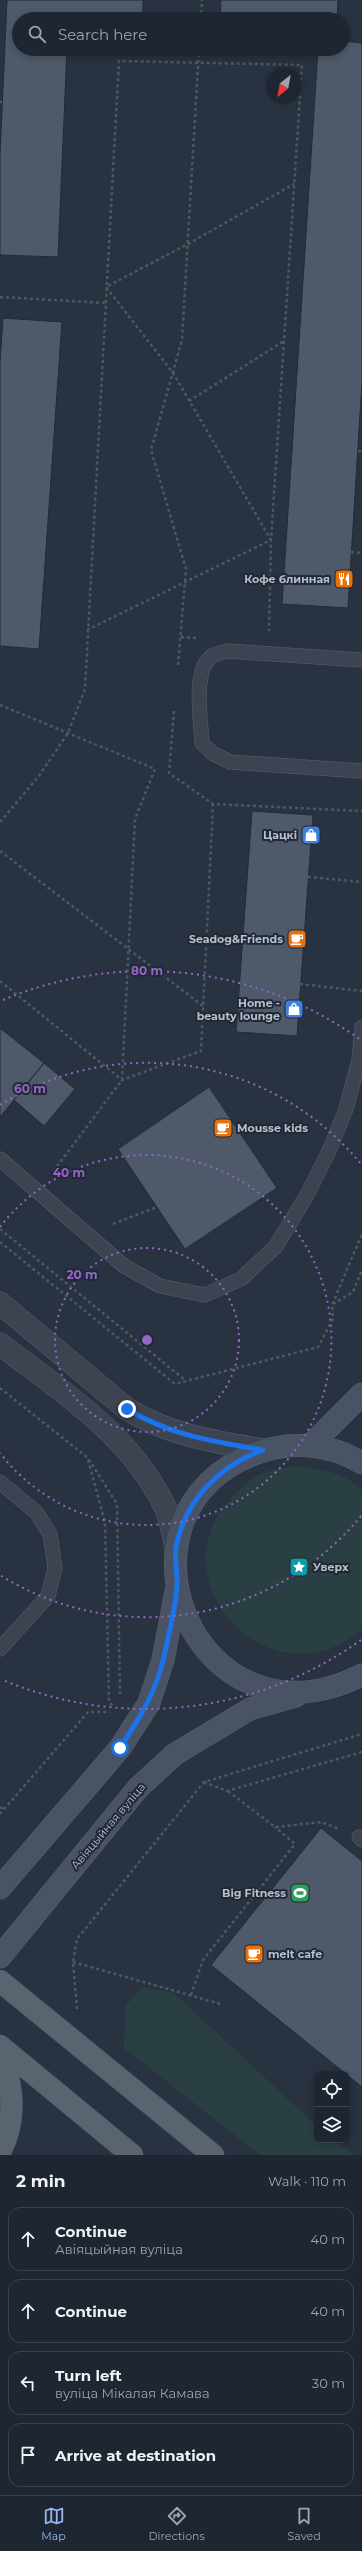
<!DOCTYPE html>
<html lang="en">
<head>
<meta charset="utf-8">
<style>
  body { margin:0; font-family:Montserrat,sans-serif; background:#262e39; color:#f1f3f6 }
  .controls { position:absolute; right:12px; bottom:12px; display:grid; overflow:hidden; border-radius:8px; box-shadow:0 2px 6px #0003 }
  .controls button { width:36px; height:36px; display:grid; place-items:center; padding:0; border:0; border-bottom:1px solid #3c434d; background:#1e2631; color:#f1f3f6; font:20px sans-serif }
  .compass { position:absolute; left:266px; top:68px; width:36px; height:36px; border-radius:50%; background:#1e2631; box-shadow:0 2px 6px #0003; rotate:211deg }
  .stop { position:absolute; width:12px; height:12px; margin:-9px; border:3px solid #1a73e8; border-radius:50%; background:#fff }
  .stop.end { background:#1a73e8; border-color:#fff; box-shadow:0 1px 4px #0008 }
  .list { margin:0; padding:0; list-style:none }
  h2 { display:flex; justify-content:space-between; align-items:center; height:52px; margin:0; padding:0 16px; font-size:17px }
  h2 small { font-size:13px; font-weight:400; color:#a1a5ab }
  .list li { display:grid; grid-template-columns:26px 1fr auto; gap:12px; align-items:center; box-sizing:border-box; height:64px; margin:0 8px 8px; padding:0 8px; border:1px solid #3c434d; border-radius:12px }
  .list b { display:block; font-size:15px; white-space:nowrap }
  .list p { margin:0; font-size:13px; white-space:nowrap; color:#a1a5ab }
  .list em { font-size:13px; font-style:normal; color:#a1a5ab }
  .icon { flex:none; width:22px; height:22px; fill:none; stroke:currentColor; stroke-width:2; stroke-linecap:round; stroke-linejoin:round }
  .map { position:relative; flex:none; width:362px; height:2155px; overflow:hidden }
  .search { position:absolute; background:#1e2631; box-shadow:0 2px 6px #0003; left:12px; right:12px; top:12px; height:44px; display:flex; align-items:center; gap:10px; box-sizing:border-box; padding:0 14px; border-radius:22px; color:#a1a5ab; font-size:15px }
  .sheet { height:340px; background:#1e2631 }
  nav { display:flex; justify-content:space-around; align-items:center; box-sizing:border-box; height:56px; border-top:1px solid #3c434d; background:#1e2631; font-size:11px; color:#a1a5ab }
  nav a { display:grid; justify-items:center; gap:2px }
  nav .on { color:#95b8f4 }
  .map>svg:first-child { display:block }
  .green { fill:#2a3f42 }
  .building { fill:#4e5969; stroke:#222b38 }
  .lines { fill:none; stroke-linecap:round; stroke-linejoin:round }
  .lane-casing { stroke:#5a626e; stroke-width:15 }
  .street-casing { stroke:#5a626e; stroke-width:23 }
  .secondary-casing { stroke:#5a626e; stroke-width:23 }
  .primary-casing { stroke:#454d5a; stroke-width:23 }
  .path { stroke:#485b5e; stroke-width:2.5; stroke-dasharray:3 3; stroke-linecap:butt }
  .lane { stroke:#3c4451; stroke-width:14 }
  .street { stroke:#3c4451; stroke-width:22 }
  .secondary { stroke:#4a5363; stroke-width:22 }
  .primary { stroke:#5a6370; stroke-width:22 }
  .route { stroke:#1a73e8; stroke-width:5 }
  .ring { fill:none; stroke:#9467c4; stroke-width:2; stroke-dasharray:2 4 }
  .labels { text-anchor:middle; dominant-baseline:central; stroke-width:4; stroke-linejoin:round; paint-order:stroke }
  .poi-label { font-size:11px; font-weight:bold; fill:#b9bfcb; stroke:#202936; text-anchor:end }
  .street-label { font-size:11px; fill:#b9bfcb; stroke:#202936 }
  .centre { fill:#9467c4; stroke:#202936; stroke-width:2 }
  .ring-label { font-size:12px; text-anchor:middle; font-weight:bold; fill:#9467c4; stroke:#202936; stroke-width:4; stroke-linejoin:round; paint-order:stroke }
</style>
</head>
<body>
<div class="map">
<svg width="362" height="2155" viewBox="0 0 362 2155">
  <rect width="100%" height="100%" fill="#283241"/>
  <!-- green -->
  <path class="green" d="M298,1466C321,1469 345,1473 362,1490V1630C272,1705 155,1585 230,1499C240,1488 253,1476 268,1471C278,1468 288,1468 298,1466Z
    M143,1987L174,1993L317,2126V2140H335L353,2155H260L124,2048L125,2006Z"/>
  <!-- building -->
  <path class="building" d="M7,0H143V19H19V49H67L58,257L0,255V154Z
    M221,0H338L337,19H220Z
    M343,41L362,43V382L348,608L282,604L318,49H343Z
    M3,318L62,322L39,649L0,646V363Z
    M252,811L313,815L297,1036L236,1032Z
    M0,1028L44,1063L1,1116L0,1115Z
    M44,1063L75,1089L44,1126L14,1100Z
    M209,1087L277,1188L185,1249L118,1149Z
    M321,1828L362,1861V2087L211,1965Z"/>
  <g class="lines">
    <defs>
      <path id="lane" d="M362,660L227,651C222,652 216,654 212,656C192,670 201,721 202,743L212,753L230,762L362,771
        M0,1159L124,1266L160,1286L205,1295L241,1279L276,1246L307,1195L329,1151L346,1109L359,1060L362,1027
        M0,1482L36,1512L50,1534L55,1568L48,1596L0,1649
        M359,1837L362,1840"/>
      <path id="street" d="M0,1303L127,1409C169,1435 215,1442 263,1450
        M0,1344C61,1391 130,1434 165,1507C171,1519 173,1535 176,1548"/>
      <path id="secondary" d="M310,1446L362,1394
        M362,1463C331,1444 291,1440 257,1453C97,1511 194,1759 362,1675
        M0,1888L120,1748L149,1703L163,1660L176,1591
        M0,1957L138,1788L175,1754L250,1709L296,1696"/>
      <path id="primary" d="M0,1981L213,2155
        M0,2046L132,2155
        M0,2152C19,2116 11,2083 0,2046"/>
    </defs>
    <!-- lane casing -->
    <use href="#lane" class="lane-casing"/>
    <!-- street casing -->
    <use href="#street" class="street-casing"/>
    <!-- secondary casing -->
    <use href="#secondary" class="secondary-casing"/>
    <!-- primary casing -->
    <use href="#primary" class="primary-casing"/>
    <!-- path -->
    <path class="path" d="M201,19L202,0
      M0,102H2
      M0,297L105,303
      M189,401L284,341
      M358,451H362
      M351,552L362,553
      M87,630L271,540L173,373L106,287L188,244L294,184
      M181,637L196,638
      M178,665L186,569L151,450L182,340L199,49
      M0,705L155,769L135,819L122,1080L52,1173
      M174,711L169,773L213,804L362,811
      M0,822L39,776L68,733L85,689L119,61L302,65L271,540L269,631
      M0,851L203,1006
      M308,877L362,882
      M0,981L122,1080L201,1051L213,804
      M300,984L362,991
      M113,1224L157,1207
      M0,1229L186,1381
      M0,1242L175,1384L318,1347L333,1319L332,1305L362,1234
      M333,1304L353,1292L362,1270
      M0,1388L88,1458L117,1504L120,1696
      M88,1460L105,1522L109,1702L114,1707
      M204,1782L227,1791L362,1752
      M228,1791L275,1827L322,1822L339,1829
      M0,1808L6,1807
      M0,1814L88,1712H110
      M73,1962L221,2004
      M191,1995L203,1960L295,1844L275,1827
      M77,2009L73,1962L77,1939L204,1782L362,1734"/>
    <!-- lane -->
    <use href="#lane" class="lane"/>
    <!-- street -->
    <use href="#street" class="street"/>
    <!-- secondary -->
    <use href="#secondary" class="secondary"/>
    <!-- primary -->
    <use href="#primary" class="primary"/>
  </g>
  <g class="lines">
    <!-- route -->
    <path class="route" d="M120,1748C139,1719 154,1696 163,1661C168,1638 175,1611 177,1587C178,1574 174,1560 176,1547C185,1500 219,1466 263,1450C215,1442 169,1435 127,1409"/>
  </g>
  <!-- distance rings -->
  <g class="ring">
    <circle cx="147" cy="1340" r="92"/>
    <path d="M0 1227A185 185 0 1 1 0 1453"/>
    <path d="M361 1516A277 277 0 0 1 0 1575M0 1105A277 277 0 0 1 361 1164"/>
    <path d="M361 1640A369 369 0 0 1 3 1680M3 1000A369 369 0 0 1 361 1040"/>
  </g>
  <!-- icons -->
  <defs>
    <symbol id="restaurant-square" viewBox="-11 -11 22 22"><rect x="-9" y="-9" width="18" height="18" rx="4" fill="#e8710a" stroke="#202936"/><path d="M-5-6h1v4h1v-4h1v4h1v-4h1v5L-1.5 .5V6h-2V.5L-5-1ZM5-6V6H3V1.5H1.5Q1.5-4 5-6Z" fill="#fff"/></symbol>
    <symbol id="shop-square" viewBox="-11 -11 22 22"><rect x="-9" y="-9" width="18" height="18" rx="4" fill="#3f7fe0" stroke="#202936"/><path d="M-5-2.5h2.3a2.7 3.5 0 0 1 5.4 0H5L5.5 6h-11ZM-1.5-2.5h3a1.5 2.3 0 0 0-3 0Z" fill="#fff"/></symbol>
    <symbol id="cafe-square" viewBox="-11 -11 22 22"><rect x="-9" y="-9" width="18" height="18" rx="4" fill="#e8710a" stroke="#202936"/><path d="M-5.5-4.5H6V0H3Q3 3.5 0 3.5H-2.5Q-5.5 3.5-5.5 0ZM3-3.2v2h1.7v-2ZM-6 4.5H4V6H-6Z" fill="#fff"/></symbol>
    <symbol id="sight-square" viewBox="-11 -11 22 22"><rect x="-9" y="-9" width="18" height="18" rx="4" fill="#0f9aa8" stroke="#202936"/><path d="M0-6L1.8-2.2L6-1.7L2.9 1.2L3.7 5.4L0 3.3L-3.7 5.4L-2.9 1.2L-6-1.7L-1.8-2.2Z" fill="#fff"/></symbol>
    <symbol id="stadium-square" viewBox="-11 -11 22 22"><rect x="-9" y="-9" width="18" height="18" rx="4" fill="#2e9e5b" stroke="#202936"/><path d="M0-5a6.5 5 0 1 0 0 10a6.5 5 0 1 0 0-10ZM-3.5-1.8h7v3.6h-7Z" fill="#fff"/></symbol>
  </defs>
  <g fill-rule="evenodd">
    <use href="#restaurant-square" x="333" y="568" width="22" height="22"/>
    <use href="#shop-square" x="300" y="824" width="22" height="22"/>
    <use href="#cafe-square" x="286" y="928" width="22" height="22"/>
    <use href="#shop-square" x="283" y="998" width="22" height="22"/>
    <use href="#cafe-square" x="212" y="1117" width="22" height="22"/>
    <use href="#sight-square" x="288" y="1556" width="22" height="22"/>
    <use href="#stadium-square" x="289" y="1882" width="22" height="22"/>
    <use href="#cafe-square" x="243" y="1943" width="22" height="22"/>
  </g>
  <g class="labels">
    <!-- poi labels -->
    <g class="poi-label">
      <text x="330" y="579">Кофе блинная</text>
      <text x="297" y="835">Цацкi</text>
      <text x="283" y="939">Seadog&amp;Friends</text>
      <text x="280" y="1003">Home -<tspan x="280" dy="13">beauty lounge</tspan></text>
      <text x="237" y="1128" text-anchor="start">Mousse kids</text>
      <text x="313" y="1567" text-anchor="start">Уверх</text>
      <text x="286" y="1893">Big Fitness</text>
      <text x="268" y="1954" text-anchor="start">melt cafe</text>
    </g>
    <!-- street labels -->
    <g class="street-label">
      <text transform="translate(108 1826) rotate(-50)">Авіяцыйная вуліца</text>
    </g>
  </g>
  <circle cx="147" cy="1340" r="6" class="centre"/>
  <g class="ring-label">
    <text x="147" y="975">80 m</text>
    <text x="30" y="1093">60 m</text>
    <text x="69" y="1177">40 m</text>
    <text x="82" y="1279">20 m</text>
  </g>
</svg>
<div class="controls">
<button><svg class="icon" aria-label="locate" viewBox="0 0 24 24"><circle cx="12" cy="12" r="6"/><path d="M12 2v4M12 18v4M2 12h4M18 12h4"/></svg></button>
<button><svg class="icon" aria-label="layers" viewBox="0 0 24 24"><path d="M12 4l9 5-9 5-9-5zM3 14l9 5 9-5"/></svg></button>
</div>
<svg class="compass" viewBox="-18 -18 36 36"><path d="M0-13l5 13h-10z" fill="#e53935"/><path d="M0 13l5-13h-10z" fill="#a1a5ab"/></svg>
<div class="stop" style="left:120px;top:1748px"></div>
<div class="stop end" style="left:127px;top:1409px"></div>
<div class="search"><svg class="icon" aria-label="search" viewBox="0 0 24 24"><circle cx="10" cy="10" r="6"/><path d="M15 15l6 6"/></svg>Search here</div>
</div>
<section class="sheet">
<h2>2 min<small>Walk · 110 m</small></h2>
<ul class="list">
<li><svg class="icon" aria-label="ahead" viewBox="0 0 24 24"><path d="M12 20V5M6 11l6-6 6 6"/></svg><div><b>Continue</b><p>Авіяцыйная вуліца</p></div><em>40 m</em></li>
<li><svg class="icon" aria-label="ahead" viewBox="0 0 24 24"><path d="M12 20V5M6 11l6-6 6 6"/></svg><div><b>Continue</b></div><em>40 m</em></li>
<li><svg class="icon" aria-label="left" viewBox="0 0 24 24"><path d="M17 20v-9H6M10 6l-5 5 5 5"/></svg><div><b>Turn left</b><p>вуліца Мікалая Камава</p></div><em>30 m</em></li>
<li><svg class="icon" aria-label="arrive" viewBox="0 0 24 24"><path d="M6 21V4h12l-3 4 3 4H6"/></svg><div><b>Arrive at destination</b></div></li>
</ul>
</section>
<nav>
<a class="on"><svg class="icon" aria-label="map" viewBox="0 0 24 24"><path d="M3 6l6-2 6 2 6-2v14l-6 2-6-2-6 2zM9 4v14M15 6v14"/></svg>Map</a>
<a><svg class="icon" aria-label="directions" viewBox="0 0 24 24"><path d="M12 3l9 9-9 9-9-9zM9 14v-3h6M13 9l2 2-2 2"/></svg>Directions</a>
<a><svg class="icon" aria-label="saved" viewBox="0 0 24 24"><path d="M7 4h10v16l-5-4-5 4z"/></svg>Saved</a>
</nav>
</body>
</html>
